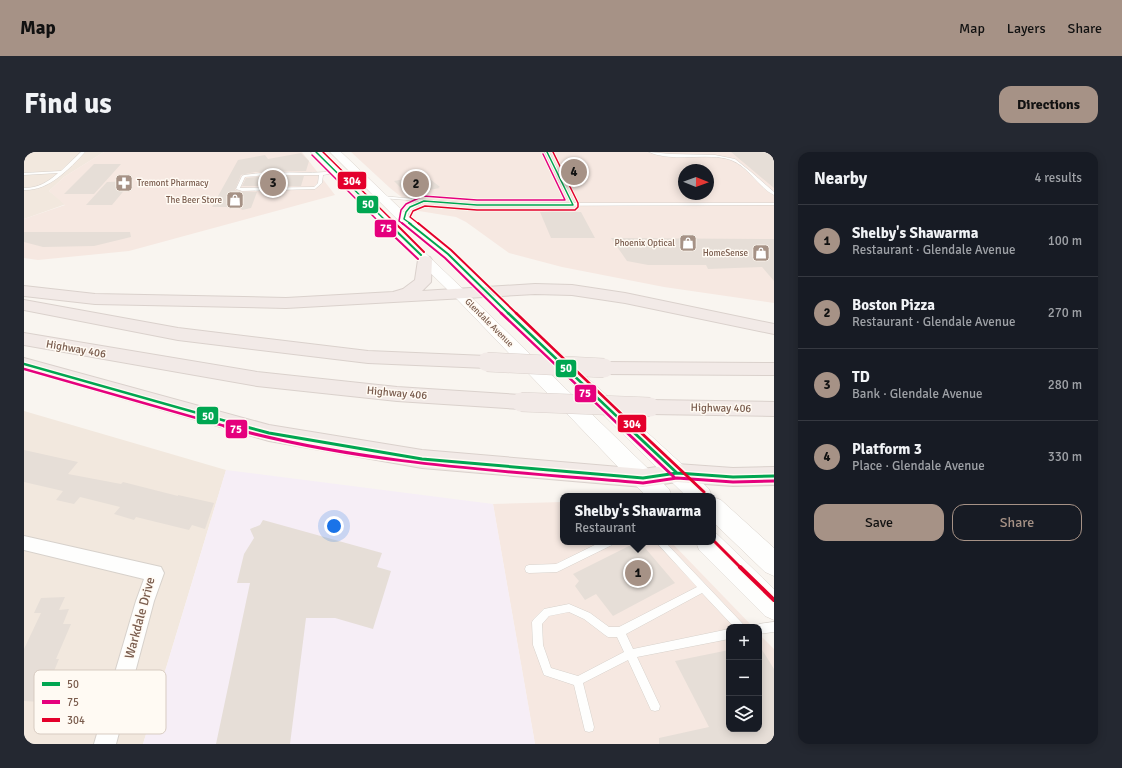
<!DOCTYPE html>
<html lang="en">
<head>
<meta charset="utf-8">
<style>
  body { margin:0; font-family:Signika,sans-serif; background:#242831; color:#f1f3f6 }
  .controls { position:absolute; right:12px; bottom:12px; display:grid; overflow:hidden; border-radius:8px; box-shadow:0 2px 10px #0003 }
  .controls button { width:36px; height:36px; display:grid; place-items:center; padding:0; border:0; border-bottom:1px solid #363941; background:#171b24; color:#f1f3f6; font:20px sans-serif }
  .compass { position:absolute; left:654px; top:12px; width:36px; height:36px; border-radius:50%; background:#171b24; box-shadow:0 2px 10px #0003; rotate:91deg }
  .you { position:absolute; left:310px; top:374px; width:14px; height:14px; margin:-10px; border:3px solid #fff; border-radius:50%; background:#1a73e8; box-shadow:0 0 0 6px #1a73e833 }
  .badge { display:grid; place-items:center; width:26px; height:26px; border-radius:50%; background:#a69286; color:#111; font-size:13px; font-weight:700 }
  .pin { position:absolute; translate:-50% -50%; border:2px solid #fff; box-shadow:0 1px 4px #0006 }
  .popup { position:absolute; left:536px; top:341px; width:156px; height:52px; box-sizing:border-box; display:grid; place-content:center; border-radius:8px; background:#171b24; filter:drop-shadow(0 1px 3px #0005); font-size:13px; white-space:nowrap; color:#9ea1a6 }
  .popup b { font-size:15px; color:#f1f3f6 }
  .popup::after { content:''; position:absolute; left:50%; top:100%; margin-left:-8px; border:8px solid transparent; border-top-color:#171b24 }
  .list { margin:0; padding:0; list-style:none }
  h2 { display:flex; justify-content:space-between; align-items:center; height:52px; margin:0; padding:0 16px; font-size:17px }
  h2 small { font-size:13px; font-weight:400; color:#9ea1a6 }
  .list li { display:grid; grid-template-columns:26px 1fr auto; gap:12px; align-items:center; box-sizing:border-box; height:72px; padding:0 16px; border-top:1px solid #363941 }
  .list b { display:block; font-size:15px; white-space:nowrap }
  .list p { margin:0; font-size:13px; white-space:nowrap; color:#9ea1a6 }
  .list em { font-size:13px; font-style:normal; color:#9ea1a6 }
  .actions { display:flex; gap:8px; padding:12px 16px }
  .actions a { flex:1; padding:9px 0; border:1px solid #a69286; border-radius:12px; text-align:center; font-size:14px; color:#a69286 }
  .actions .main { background:#a69286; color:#111 }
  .icon { flex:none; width:22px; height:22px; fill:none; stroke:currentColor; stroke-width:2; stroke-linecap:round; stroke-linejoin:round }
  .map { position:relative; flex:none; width:750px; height:592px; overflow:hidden; border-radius:12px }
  header { display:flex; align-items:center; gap:24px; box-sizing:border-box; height:56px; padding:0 20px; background:#a69286; color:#111 }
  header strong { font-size:19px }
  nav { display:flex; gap:22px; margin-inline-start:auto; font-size:14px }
  .intro { display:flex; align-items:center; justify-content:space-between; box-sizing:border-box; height:96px; padding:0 24px }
  h1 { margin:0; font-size:28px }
  .button { padding:10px 18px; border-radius:12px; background:#a69286; color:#111; font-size:14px; font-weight:700 }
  main { display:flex; gap:24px; padding:0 24px }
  aside { flex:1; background:#171b24; border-radius:12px; box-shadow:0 2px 10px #0003 }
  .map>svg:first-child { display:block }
  .residential { fill:#f2e8de }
  .commercial { fill:#f6e8e1; fill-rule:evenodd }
  .education { fill:#f6eef6 }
  .building { fill:#e6ded7 }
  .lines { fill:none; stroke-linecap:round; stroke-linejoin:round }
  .service-casing { stroke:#d7d1cb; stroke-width:1 }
  .minor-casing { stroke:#d7d1cb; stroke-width:2 }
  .secondary-casing { stroke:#d9d2cb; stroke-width:1 }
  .motorway-casing { stroke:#dad1cc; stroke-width:2 }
  .service { fill:#fefefd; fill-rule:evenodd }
  .minor { fill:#fefefd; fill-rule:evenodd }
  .secondary { fill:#fefefd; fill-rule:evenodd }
  .motorway { fill:#f2eae7; fill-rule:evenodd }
  .motorway-bridge-casing { stroke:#dad1cc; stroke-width:20; stroke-linecap:butt }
  .motorway-bridge { stroke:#f2eae7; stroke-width:19 }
  .bus-1-far3-casing { stroke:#fffaf3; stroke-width:3 }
  .bus-1-far2-casing { stroke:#fffaf3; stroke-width:4 }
  .bus-1-far1-casing { stroke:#fffaf3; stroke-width:5 }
  .bus-1-casing { stroke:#fffaf3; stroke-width:6 }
  .bus-2-far3-casing { stroke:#fffaf3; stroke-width:3 }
  .bus-2-far2-casing { stroke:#fffaf3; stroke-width:4 }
  .bus-2-far1-casing { stroke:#fffaf3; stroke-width:5 }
  .bus-2-casing { stroke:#fffaf3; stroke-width:6 }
  .bus-3-far4-casing { stroke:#fffaf3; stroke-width:3 }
  .bus-3-far3-casing { stroke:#fffaf3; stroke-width:4 }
  .bus-3-far2-casing { stroke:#fffaf3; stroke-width:5 }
  .bus-3-far1-casing { stroke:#fffaf3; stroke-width:6 }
  .bus-3-casing { stroke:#fffaf3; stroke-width:7 }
  .bus-1-far3 { stroke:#00a651; stroke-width:1.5 }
  .bus-1-far2 { stroke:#00a651; stroke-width:2 }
  .bus-1-far1 { stroke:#00a651; stroke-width:2.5 }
  .bus-1 { stroke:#00a651; stroke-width:3 }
  .bus-2-far3 { stroke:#e5007d; stroke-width:1.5 }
  .bus-2-far2 { stroke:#e5007d; stroke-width:2 }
  .bus-2-far1 { stroke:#e5007d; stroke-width:2.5 }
  .bus-2 { stroke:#e5007d; stroke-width:3 }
  .bus-3-far4 { stroke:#e4002b; stroke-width:1.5 }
  .bus-3-far3 { stroke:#e4002b; stroke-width:2 }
  .bus-3-far2 { stroke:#e4002b; stroke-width:2.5 }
  .bus-3-far1 { stroke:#e4002b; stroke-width:3 }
  .bus-3 { stroke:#e4002b; stroke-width:4 }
  .labels { text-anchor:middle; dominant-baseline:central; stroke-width:3; stroke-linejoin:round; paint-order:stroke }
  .far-poi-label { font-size:9px; fill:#7a5c4d; stroke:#fffaf3; text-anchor:end }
  .far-street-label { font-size:9px; fill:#7a5c4d; stroke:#fffaf3 }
  .street-label { font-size:11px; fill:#7a5c4d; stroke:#fffaf3 }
  .near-street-label { font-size:13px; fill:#7a5c4d; stroke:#fffaf3 }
  .key { fill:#fffaf3; stroke:#d7cbc1; stroke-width:1 }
  .key-label { font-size:11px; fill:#7a5c4d }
  .line-badge { stroke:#fffaf3; stroke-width:1.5 }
  .badge-label { font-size:11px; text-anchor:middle; font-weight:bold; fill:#fff }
</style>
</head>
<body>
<header>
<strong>Map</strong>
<nav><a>Map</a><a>Layers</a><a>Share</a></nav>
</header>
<div class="intro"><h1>Find us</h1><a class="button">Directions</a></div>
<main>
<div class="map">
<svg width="750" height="592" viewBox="0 0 750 592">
  <rect width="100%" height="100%" fill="#f9f5f0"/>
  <!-- residential -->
  <path class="residential" d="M0,0H80L40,25L25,39L42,52L0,67Z
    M0,259L202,318L119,592H0Z"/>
  <!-- commercial -->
  <path class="commercial" d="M80,0H278L311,43L105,99L14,108L0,106V67L41,53L25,39L40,25Z
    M327,0H750V151L640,135L538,115L485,101L442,70L432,65L395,59L366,36ZM660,18H684V42H660Z
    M539,350V390H647L729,475H705V577H735V482L750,497V592H511L469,352Z"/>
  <!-- education -->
  <path class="education" d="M202,318L469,352L511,592H119Z"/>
  <!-- building -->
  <path class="building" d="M707,0H750V36Z
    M277,1L285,9L282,19L231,20L217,23L211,38L218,40H233L227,56L218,58L216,55H188L214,8L241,3L244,7Z
    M70,12H97L70,42H40Z
    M401,23L416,35H414L416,36L383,42L370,29Z
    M243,24H280L277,34H218L222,26Z
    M108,29L88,53H62L83,30Z
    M528,59L557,60L571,86H527L516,60Z
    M0,80H106L107,85L70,94L19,95L0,90Z
    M587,86L750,87V129L738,115L684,117L682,113H624L603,109Z
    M0,298L54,310L44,322L97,332L99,330L154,344V343L190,351L181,377L168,373L165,378L112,365L110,368L90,362L96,355L56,345L50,352L32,348L39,339L0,330Z
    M239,368L358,401L353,415L367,419L349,477L311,466H282L266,592H192L226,431H213L220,402L230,386L226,377L236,373Z
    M613,390H616L651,431L589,464L572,442L561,448L551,434L555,429L549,422Z
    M41,445L35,458L45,457L39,472H47L32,507H35L17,550L0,549V497L17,461H10L17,446Z
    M735,493L750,517V592H635V586L685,575L651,509L705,498V577H735Z"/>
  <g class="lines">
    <defs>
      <path id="service" d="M57,0H61C45,17 25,39 0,38V36C14,36 24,30 34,21L0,23V21L37,19Z
        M521,0H525L550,51H750V53L453,54L400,50L388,57L385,60L382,67L380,68L378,67C381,57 387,53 396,49L357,46L355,45L357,44L453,52L546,51Z
        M625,0L647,2L691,3L711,7L726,19L750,40V43C734,35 725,15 707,8C683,0 649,11 625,0Z
        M311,19L313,20L312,21L299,23L298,31L291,37L218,39L212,37L218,24L220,23C250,18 281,23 311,19ZM243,23H295L294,31L290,35L216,36L221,25Z
        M577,390H589L588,393L533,420L505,421L502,420L501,417L502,414L505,413L532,412Z
        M632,390H641L719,472L721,475H710L678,441L602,482L609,497L705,477V487L613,505L636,554L635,558L631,559L627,558L604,508L559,531L570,575L569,579L565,580L561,579L560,575L550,533L520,523L509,493L508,470L510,467L520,457L545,452L566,461L585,475H595L673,435ZM545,460L560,467L581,483L584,485H593L600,500L554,524L527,516L519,493L518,472L525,464Z
        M750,470V480L735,482V475H731L735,472Z"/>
      <path id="minor" d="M0,384L137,415L140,421L130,449L92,592H70L112,449L120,427L0,398Z"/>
      <path id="secondary" d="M287,0H298L324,26L322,28H314Z
        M306,0H317L384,64L429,99L520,186L685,337L688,344H662L419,105L376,70Z
        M351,56L355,57L441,139L645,337L648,344H622L431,145L347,63L345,60L347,57Z
        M689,345L697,348L750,396V424L741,420L689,370Z
        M689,381L693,382L750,437V468L741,464L675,398L672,390H689Z"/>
      <path id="motorway" d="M401,104L406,105L408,108L407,130L398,139L511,132L548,133L601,141L750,172V182L601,151L548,143L511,142L262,156L71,152L0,144V134L71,142L262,146L369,140L379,137L391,128L394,108L396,105Z
        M0,148L154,176L344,199L463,204L470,206L472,210L470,214L463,216L344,211L154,188L0,158Z
        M0,181L233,220L373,235L497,243L504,245L507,250L504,255L497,257L373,249L233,234L0,193Z
        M0,206L245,273L398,298L619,317L653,312L709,316L750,315V333L709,334L653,330L619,335L398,316L245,289L0,218Z
        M580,210L750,211V223L580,222L573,220L571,216L573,212Z
        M626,248L750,250V264L626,262L619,260L616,255L619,250Z"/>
    </defs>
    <!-- service casing -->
    <use href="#service" class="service-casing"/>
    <!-- minor casing -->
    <use href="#minor" class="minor-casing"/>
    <!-- secondary casing -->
    <use href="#secondary" class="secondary-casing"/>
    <!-- motorway casing -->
    <use href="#motorway" class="motorway-casing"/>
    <!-- service -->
    <use href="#service" class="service"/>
    <!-- minor -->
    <use href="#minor" class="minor"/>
    <!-- secondary -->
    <use href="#secondary" class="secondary"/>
    <!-- motorway -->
    <use href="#motorway" class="motorway"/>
    <defs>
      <path id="motorway-bridge" d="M463,210L580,216
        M497,250L626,255"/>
    </defs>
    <!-- motorway-bridge casing -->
    <use href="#motorway-bridge" class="motorway-bridge-casing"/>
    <!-- motorway-bridge -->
    <use href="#motorway-bridge" class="motorway-bridge"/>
    <defs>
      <path id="bus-1-far3" d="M292,0L365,72
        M387,72L380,67L382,60L386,55L400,49L453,53H549L523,0"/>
      <path id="bus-1-far2" d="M364,71L397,103
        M385,71L424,102L485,162"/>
      <path id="bus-1-far1" d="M484,161L604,275
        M0,212L223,275"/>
      <path id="bus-1" d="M219,274L245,281L398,307L619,326L653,321L709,325L750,324
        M603,274L653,321"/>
      <path id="bus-2-far3" d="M288,3L357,72
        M379,72L375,69L377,58L382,52L399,44L453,48H541L519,2"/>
      <path id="bus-2-far2" d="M356,71L394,107
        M378,71L421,106L478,162"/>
      <path id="bus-2-far1" d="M477,161L597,275
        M0,217L204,275"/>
      <path id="bus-2" d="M200,274C336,312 479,319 619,331L653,326L709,330L750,329
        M596,274L650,325"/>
      <path id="bus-3-far4" d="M299,0L372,72
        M395,72L386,65L389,59L401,54L453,58H551L554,55V51L529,0"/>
      <path id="bus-3-far3" d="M371,71L400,100
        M394,71L427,98L493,162"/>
      <path id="bus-3-far2" d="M492,161L611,275"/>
      <path id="bus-3-far1" d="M610,274L680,340
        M689,388L717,416"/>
      <path id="bus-3" d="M716,415L750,448"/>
    </defs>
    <!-- bus-1-far3 casing -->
    <use href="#bus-1-far3" class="bus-1-far3-casing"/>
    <!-- bus-1-far2 casing -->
    <use href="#bus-1-far2" class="bus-1-far2-casing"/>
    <!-- bus-1-far1 casing -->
    <use href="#bus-1-far1" class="bus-1-far1-casing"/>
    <!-- bus-1 casing -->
    <use href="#bus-1" class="bus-1-casing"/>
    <!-- bus-2-far3 casing -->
    <use href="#bus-2-far3" class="bus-2-far3-casing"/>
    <!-- bus-2-far2 casing -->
    <use href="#bus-2-far2" class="bus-2-far2-casing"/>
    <!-- bus-2-far1 casing -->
    <use href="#bus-2-far1" class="bus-2-far1-casing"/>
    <!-- bus-2 casing -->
    <use href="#bus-2" class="bus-2-casing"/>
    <!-- bus-3-far4 casing -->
    <use href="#bus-3-far4" class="bus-3-far4-casing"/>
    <!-- bus-3-far3 casing -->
    <use href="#bus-3-far3" class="bus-3-far3-casing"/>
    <!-- bus-3-far2 casing -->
    <use href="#bus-3-far2" class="bus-3-far2-casing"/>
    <!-- bus-3-far1 casing -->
    <use href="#bus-3-far1" class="bus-3-far1-casing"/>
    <!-- bus-3 casing -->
    <use href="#bus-3" class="bus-3-casing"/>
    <!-- bus-1-far3 -->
    <use href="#bus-1-far3" class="bus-1-far3"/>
    <!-- bus-1-far2 -->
    <use href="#bus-1-far2" class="bus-1-far2"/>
    <!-- bus-1-far1 -->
    <use href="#bus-1-far1" class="bus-1-far1"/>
    <!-- bus-1 -->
    <use href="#bus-1" class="bus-1"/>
    <!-- bus-2-far3 -->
    <use href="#bus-2-far3" class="bus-2-far3"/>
    <!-- bus-2-far2 -->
    <use href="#bus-2-far2" class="bus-2-far2"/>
    <!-- bus-2-far1 -->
    <use href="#bus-2-far1" class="bus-2-far1"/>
    <!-- bus-2 -->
    <use href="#bus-2" class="bus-2"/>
    <!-- bus-3-far4 -->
    <use href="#bus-3-far4" class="bus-3-far4"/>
    <!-- bus-3-far3 -->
    <use href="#bus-3-far3" class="bus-3-far3"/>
    <!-- bus-3-far2 -->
    <use href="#bus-3-far2" class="bus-3-far2"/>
    <!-- bus-3-far1 -->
    <use href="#bus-3-far1" class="bus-3-far1"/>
    <!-- bus-3 -->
    <use href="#bus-3" class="bus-3"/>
  </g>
  <!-- icons -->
  <defs>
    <symbol id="pharmacy-square" viewBox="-11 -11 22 22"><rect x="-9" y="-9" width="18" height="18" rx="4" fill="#a69286" stroke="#fffaf3"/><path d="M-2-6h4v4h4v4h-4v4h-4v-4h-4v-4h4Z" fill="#fff"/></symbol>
    <symbol id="shop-square" viewBox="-11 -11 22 22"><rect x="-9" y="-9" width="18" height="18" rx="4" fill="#a69286" stroke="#fffaf3"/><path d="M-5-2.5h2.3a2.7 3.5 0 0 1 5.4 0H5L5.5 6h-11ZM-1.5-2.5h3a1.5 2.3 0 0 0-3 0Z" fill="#fff"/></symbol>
  </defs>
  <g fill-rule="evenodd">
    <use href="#pharmacy-square" x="90" y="21" width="20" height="20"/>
    <use href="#shop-square" x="201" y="38" width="20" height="20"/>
    <use href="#shop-square" x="654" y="81" width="20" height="20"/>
    <use href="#shop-square" x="727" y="91" width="20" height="20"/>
  </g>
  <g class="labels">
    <!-- far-poi labels -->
    <g class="far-poi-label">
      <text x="113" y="31" text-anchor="start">Tremont Pharmacy</text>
      <text x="198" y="48">The Beer Store</text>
      <text x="651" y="91">Phoenix Optical</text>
      <text x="724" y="101">HomeSense</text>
    </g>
    <!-- far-street labels -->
    <g class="far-street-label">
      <text transform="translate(465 171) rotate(45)">Glendale Avenue</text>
    </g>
    <!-- street labels -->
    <g class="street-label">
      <text transform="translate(52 197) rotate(10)">Highway 406</text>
      <text transform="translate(373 241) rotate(5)">Highway 406</text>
      <text transform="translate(697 256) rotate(1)">Highway 406</text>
    </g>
    <!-- near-street labels -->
    <g class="near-street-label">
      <text transform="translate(116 466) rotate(-75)">Warkdale Drive</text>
    </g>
  </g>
  <!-- legend -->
  <rect x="10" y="518" width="132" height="64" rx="6" class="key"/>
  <rect x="18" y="530" width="18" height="4" fill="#00a651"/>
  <rect x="18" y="548" width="18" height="4" fill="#e5007d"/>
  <rect x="18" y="566" width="18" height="4" fill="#e4002b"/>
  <g class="key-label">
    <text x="43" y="536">50</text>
    <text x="43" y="554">75</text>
    <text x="43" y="572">304</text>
  </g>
  <g class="line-badge">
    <rect x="313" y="19" width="30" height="19" rx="4" fill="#e4002b"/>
    <rect x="332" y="43" width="23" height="19" rx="4" fill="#00a651"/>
    <rect x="350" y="67" width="23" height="19" rx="4" fill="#e5007d"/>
    <rect x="531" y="207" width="22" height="19" rx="4" fill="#00a651"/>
    <rect x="550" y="232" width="23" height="19" rx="4" fill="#e5007d"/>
    <rect x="172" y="254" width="23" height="19" rx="4" fill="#00a651"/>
    <rect x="593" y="262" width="30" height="19" rx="4" fill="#e4002b"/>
    <rect x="201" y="267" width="23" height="20" rx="4" fill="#e5007d"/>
  </g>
  <g class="badge-label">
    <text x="328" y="33">304</text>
    <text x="344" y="56">50</text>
    <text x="362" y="80">75</text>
    <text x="542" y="220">50</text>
    <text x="561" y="245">75</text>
    <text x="184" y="268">50</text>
    <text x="608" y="276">304</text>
    <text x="212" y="281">75</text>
  </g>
</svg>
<div class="controls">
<button>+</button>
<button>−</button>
<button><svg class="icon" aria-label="layers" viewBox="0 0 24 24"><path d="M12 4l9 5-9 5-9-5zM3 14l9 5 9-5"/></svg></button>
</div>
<svg class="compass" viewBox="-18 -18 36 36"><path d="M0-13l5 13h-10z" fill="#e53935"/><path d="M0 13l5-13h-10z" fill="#9ea1a6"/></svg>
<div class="you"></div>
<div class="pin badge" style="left:614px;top:421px">1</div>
<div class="popup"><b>Shelby's Shawarma</b>Restaurant</div>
<div class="pin badge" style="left:392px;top:32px">2</div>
<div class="pin badge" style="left:249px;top:31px">3</div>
<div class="pin badge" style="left:550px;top:20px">4</div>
</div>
<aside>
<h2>Nearby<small>4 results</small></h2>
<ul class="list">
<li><span class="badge">1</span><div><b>Shelby's Shawarma</b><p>Restaurant · Glendale Avenue</p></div><em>100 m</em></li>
<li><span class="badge">2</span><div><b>Boston Pizza</b><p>Restaurant · Glendale Avenue</p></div><em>270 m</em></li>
<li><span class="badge">3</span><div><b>TD</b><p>Bank · Glendale Avenue</p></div><em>280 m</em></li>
<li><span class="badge">4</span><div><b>Platform 3</b><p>Place · Glendale Avenue</p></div><em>330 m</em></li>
</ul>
<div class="actions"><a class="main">Save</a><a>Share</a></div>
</aside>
</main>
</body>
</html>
